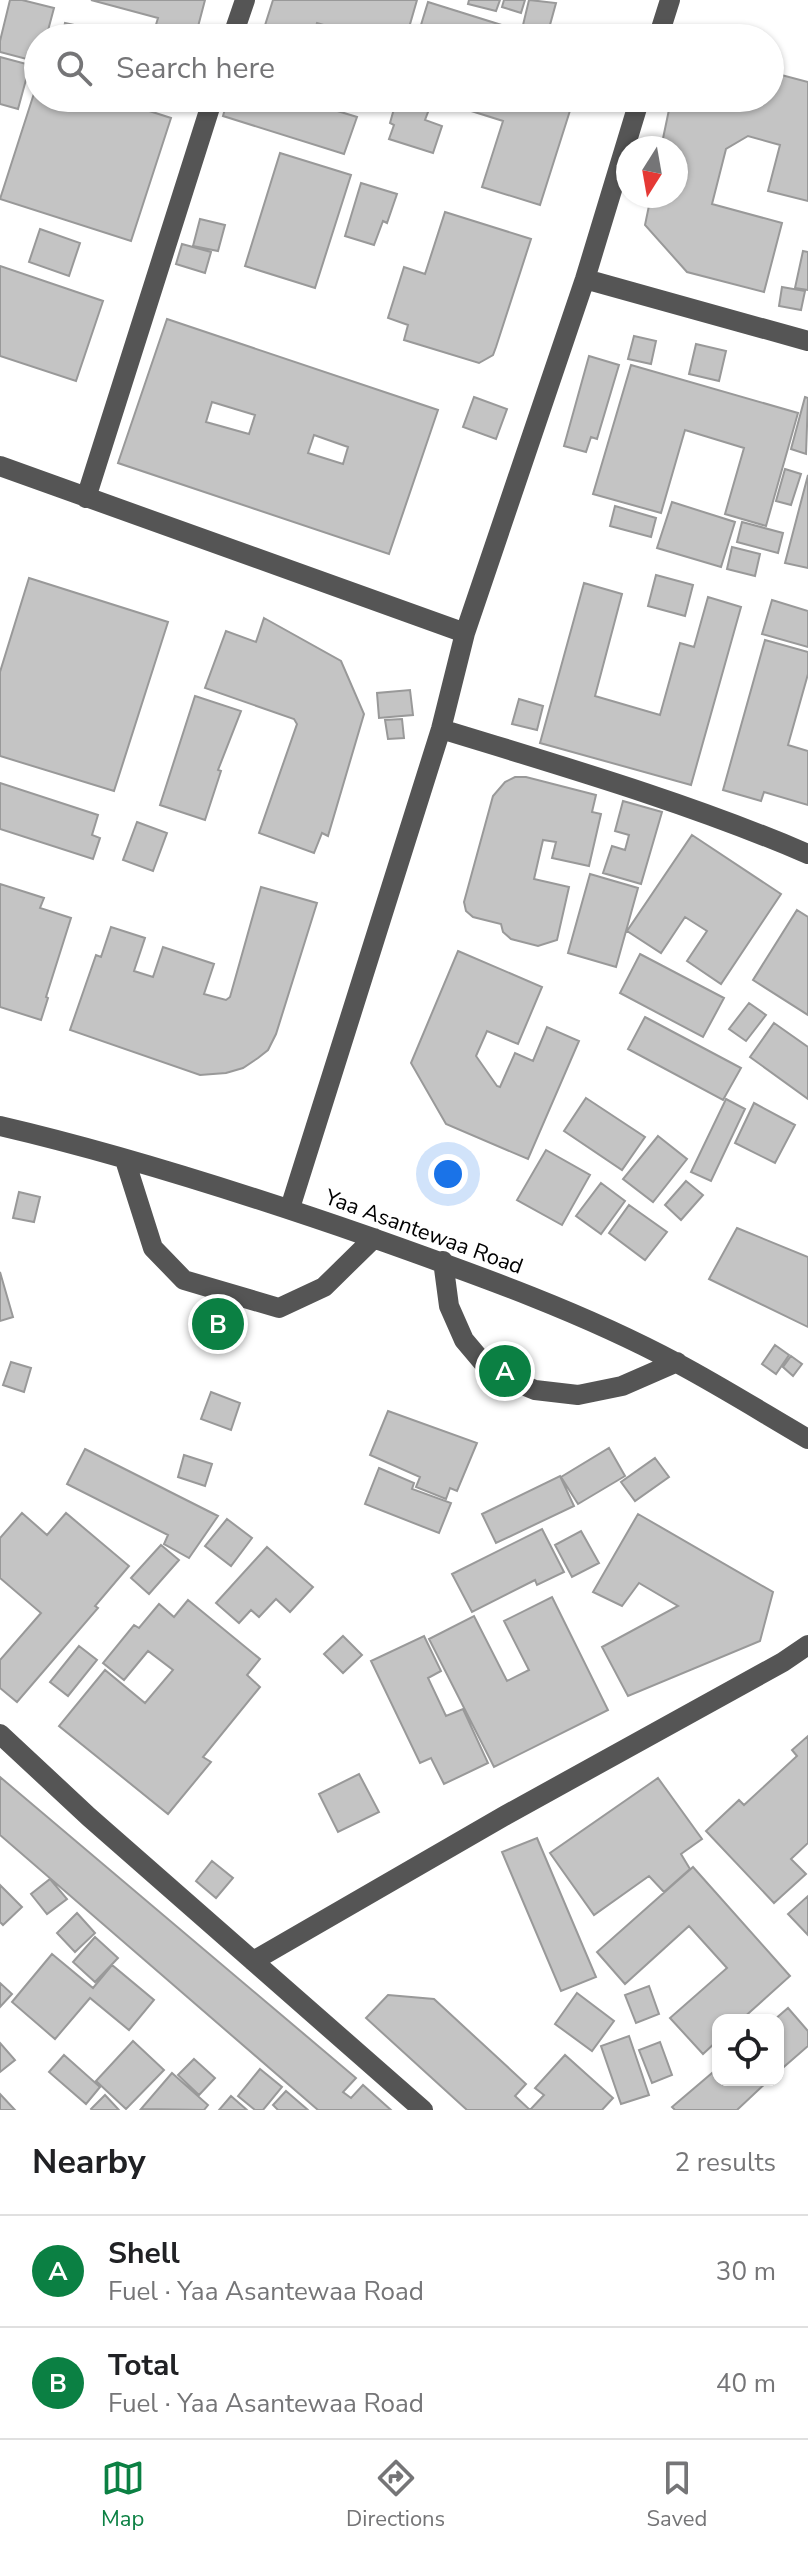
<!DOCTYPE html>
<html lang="en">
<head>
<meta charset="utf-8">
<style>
  body { margin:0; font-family:"Nunito Sans",sans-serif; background:#f6f6f6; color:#202124 }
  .controls { position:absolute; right:24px; bottom:24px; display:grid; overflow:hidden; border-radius:16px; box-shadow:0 2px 6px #0004 }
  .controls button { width:72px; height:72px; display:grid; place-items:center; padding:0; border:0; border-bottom:2px solid #e0e0e0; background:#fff; color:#202124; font:40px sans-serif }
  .compass { position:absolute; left:616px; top:136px; width:72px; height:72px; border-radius:50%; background:#fff; box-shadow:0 2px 6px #0004; rotate:191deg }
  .you { position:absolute; left:448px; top:1174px; width:28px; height:28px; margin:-20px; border:6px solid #fff; border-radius:50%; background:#1a73e8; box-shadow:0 0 0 12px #1a73e833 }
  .badge { display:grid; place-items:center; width:52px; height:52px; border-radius:50%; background:#0b8043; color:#fff; font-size:26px; font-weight:700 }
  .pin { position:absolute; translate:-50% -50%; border:4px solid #fff; box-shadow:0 2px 8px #0006 }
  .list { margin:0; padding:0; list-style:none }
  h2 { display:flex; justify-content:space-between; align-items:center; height:104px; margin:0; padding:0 32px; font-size:34px }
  h2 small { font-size:26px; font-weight:400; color:#757577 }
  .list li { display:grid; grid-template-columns:52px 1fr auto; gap:24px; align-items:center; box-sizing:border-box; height:112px; padding:0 32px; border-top:2px solid #e0e0e0 }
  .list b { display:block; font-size:30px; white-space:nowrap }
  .list p { margin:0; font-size:26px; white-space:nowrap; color:#757577 }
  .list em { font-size:26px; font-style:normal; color:#757577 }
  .icon { flex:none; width:44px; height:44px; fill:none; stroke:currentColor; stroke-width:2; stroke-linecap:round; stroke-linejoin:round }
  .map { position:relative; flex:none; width:808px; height:2110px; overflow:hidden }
  .search { position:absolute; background:#fff; box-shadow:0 2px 6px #0004; left:24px; right:24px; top:24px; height:88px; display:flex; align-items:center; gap:20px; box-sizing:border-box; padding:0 28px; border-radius:44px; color:#757577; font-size:30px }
  .sheet { height:328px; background:#fff }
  nav { display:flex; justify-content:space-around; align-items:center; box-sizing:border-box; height:112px; border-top:2px solid #e0e0e0; background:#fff; font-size:22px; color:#757577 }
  nav a { display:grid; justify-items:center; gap:4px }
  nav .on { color:#0b8043 }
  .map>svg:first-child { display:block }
  .building { fill:#c4c4c4; stroke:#999; stroke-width:2; fill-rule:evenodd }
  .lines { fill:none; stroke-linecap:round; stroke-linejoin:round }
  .minor { stroke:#555; stroke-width:20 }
  .labels { text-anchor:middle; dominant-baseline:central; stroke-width:6; stroke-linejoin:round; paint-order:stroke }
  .street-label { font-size:22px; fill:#000; stroke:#fff }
</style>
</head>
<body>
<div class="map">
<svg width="808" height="2110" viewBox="0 0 808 2110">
  <rect width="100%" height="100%" fill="#fff"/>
  <!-- building -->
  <path class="building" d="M10,0H22L54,8L46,38H38V62L0,52V41Z
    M91,0H205L195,38H152L158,18Z
    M273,0H417L406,38H357V35L317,23L312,38H261Z
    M469,0H500L496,11L468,4Z
    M504,0H525L521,13L502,7Z
    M529,0L556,3L548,32L523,25Z
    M428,2L543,38H417Z
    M65,23L93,29L91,38H62Z
    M0,57L30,65L18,109L0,104Z
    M770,72L808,82V201L768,191L780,145L748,136L726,149L712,204L782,223L764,292L687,272L645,225L651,196H676V148H661L670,105L683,98H770Z
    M38,81V98H109L171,118L131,241L0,199Z
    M228,98H295L357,117L344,154L223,116Z
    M397,98H574L540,205L482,187L503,121L433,99L425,120L442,126L433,153L389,139L394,125L390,123Z
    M280,153L351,175L315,288L245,266Z
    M361,183L397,194L387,223L383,221L374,245L345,236Z
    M445,212L531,239L496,347L493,355L479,363L404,340L408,325L388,318L404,267L425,274Z
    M200,219L225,225L218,251L193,246Z
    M40,229L80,243L69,276L29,262Z
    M182,244L211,252L205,273L176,264Z
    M803,251L808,252V290L795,288Z
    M0,266L103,301L76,381L0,356Z
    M782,287L805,291L801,310L779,306Z
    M167,319L438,410L389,554L118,463ZM212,402L255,415L249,434L206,422ZM314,435L348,447L343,464L308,453Z
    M634,336L656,341L651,364L628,359Z
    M696,344L726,351L719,381L689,374Z
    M589,356L619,365L597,439L591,437L586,452L564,446Z
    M631,365L798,413L766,526L725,514L744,448L685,430L661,513L593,494Z
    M474,397L507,409L496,439L463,427Z
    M805,397L808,398L806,454L791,449Z
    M785,469L801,474L791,505L776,501Z
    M808,475V568L785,563Z
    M672,502L735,522L721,567L657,548Z
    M615,506L656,518L651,537L610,526Z
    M742,522L783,533L778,553L737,542Z
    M732,547L760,554L755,576L727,569Z
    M656,575L693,585L685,616L648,606Z
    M29,578L168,622L114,791L0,756V672Z
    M584,583L622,594L595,696L660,715L680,643L694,647L708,597L741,607L691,785L540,743Z
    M772,600L808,611V647L762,634Z
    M264,618L341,661L364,714L328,836L322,833L314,853L259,833L297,724L294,719L205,688L226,631L256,642Z
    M765,640L808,652V674L788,745L808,751V805L764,792L761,801L723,790Z
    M410,690L413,715L379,718L377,693Z
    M195,696L241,711L218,770L221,771L205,820L160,805Z
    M519,699L543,706L537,730L512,724Z
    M402,719L404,738L388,739L385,720Z
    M515,777H526L596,795L592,812L601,814L589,866L552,858L556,842L543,840L534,879L569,887L557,940L538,946L511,939L503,932L501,924L473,917L466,911L464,902L493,796L505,782Z
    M0,783L98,815L92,835L100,838L93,859L0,829Z
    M623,801L662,812L641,884L603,873L612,846L625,850L629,835L615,831Z
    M137,822L167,833L153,871L123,860Z
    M692,835L781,894L721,984L687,961L707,931L685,917L661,953L627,931Z
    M590,874L638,888L616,967L568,953Z
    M0,884L44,898L40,908L71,918L46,997L48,998L41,1020L0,1007Z
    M261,887L317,903L276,1034L268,1050L258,1058L243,1068L226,1073L200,1075L70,1030L96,955L101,957L111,927L145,938L134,971L153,977L163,947L214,964L204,994L226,1000L230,997Z
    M797,910L808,917V1015L753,980Z
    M458,951L542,987L518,1044L487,1031L476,1056L497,1086L500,1087L515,1053L533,1061L547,1027L579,1041L528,1159L446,1124L411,1063Z
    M640,954L724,998L703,1037L620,993Z
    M749,1003L766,1015L746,1041L729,1029Z
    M645,1017L741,1068L723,1100L628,1049Z
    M774,1023L808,1047V1099L750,1057Z
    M586,1098L645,1137L622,1170L564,1131Z
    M726,1099L745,1109L711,1181L691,1172Z
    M754,1103L795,1125L775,1163L735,1143Z
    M658,1136L687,1159L653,1202L623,1179Z
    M546,1150L590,1175L562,1225L517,1200Z
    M686,1181L703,1195L681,1220L665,1205Z
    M601,1183L625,1201L601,1234L576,1216Z
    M19,1192L40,1197L34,1222L13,1218Z
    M629,1205L667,1232L645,1260L609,1233Z
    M737,1228L808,1257V1327L709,1279Z
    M0,1272L13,1317L0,1321Z
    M775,1345L789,1355L776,1374L762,1364Z
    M791,1356L802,1364L793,1376L783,1367Z
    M11,1362L31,1368L24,1392L3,1385Z
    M211,1392L240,1403L231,1430L201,1419Z
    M388,1411L477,1443L457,1491L450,1488L446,1499L416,1487L420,1477L370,1455Z
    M609,1448L625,1476L578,1504L561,1477Z
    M85,1449L218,1516L189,1558L164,1544L168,1535L67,1484Z
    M184,1455L212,1464L205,1486L178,1477Z
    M655,1458L669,1477L635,1501L621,1482Z
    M379,1468L414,1483L412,1489L451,1503L439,1533L365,1504Z
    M560,1476L574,1506L496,1543L482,1514Z
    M22,1513L47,1535L66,1513L129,1566L95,1606L98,1608L17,1702L0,1688V1660L41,1613L0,1578V1538Z
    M638,1514L773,1592L760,1641L628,1696L602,1647L678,1606L639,1583L622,1606L593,1592Z
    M227,1519L252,1538L231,1566L205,1546Z
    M542,1529L564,1572L537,1585L535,1580L472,1612L452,1574Z
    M581,1531L599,1563L572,1577L555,1545Z
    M161,1545L179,1560L149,1594L131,1578Z
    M267,1547L313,1587L290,1612L276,1599L259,1617L251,1610L239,1623L216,1603Z
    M552,1597L608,1710L494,1767L429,1639L474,1616L507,1681L529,1670L504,1621Z
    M188,1600L260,1659L247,1675L260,1687L203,1757L211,1762L168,1814L59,1726L105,1670L145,1703L173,1670L148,1651L124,1680L103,1663L134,1625L139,1628L159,1604L174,1617Z
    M343,1636L362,1655L343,1673L324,1654Z
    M424,1636L441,1671L428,1678L446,1716L463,1709L488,1763L444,1784L431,1758L420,1763L371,1661Z
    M79,1646L97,1660L68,1696L50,1682Z
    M808,1736V1843L791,1859L806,1874L774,1903L706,1831L739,1800L744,1805L797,1756L792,1750Z
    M359,1774L379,1812L338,1832L319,1794Z
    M0,1777L356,2078L343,2092L351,2098L363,2085L391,2110H318L0,1835Z
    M658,1778L702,1839L681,1854L690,1869L664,1892L649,1876L594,1915L550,1853Z
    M537,1838L596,1977L561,1991L502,1852Z
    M212,1861L233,1878L216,1898L196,1881Z
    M693,1867L790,1976L741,2020H718V2040L703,2054L670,2018L727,1968L689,1926L625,1984L597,1952Z
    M50,1879L67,1899L47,1914L31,1894Z
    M0,1885L22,1907L3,1925L0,1922Z
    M808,1896V1935L788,1914Z
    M77,1913L95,1933L75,1952L57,1933Z
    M95,1937L118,1958L95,1982L73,1962Z
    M52,1954L93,1988L112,1965L154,2000L129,2030L90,1998L55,2039L12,2002Z
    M0,1983L12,1994L0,2007Z
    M649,1986L659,2014L636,2023L625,1995Z
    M577,1993L614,2021L592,2051L555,2024Z
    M388,1995L434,1999L526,2084L515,2096L530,2110L544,2095L535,2088L565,2055L613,2098L602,2110H467L366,2018Z
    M788,2008L808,2031V2046L778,2072V2020H774Z
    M629,2036L649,2095L621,2104L601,2046Z
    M133,2041L164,2070L126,2109L96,2081Z
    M660,2042L672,2075L652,2083L639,2050Z
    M0,2043L15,2060L0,2072Z
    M64,2055L100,2087L86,2104L49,2072Z
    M194,2059L215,2078L199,2095L178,2075Z
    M718,2068V2080H769L737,2110H675L672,2107Z
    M260,2069L282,2087L263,2110H255L238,2096Z
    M172,2073L208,2105L204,2110L141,2109Z
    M286,2091L308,2110H278L273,2105Z
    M0,2094L15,2110H0Z
    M105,2095L119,2110H92L91,2109Z
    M231,2096L247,2110H219Z"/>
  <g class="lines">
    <!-- minor -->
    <path class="minor" d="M232,38L245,0
      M658,38L670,0
      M585,279L808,341
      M0,466L465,633
      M86,498L213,98
      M441,729C565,767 689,803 808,854
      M0,1126C125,1155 249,1195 370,1237C474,1274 580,1311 677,1363C722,1387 765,1414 808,1439
      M125,1160L153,1248L184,1280L279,1308L324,1287L374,1238
      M290,1208L441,729L465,633L585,279L640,98
      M443,1261L449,1306L464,1340L491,1372L535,1390L578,1395L622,1386L677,1362
      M0,1734L89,1817L423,2110
      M253,1961L506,1815L783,1662L808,1645"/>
  </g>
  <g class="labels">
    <!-- street labels -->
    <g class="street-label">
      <text transform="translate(424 1232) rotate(20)">Yaa Asantewaa Road</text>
    </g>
  </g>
</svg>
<div class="controls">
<button><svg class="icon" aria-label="locate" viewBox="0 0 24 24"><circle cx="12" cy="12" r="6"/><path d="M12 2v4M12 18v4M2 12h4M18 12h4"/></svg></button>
</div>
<svg class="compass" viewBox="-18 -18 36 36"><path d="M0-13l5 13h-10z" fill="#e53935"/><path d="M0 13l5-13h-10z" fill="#757577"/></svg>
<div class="you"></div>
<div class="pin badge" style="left:505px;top:1371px">A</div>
<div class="pin badge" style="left:218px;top:1324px">B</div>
<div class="search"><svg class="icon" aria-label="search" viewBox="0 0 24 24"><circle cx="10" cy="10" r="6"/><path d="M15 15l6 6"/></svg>Search here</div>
</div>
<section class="sheet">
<h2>Nearby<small>2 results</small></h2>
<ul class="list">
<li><span class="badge">A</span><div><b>Shell</b><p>Fuel · Yaa Asantewaa Road</p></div><em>30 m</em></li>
<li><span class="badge">B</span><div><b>Total</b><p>Fuel · Yaa Asantewaa Road</p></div><em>40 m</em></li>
</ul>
</section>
<nav>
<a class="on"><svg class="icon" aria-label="map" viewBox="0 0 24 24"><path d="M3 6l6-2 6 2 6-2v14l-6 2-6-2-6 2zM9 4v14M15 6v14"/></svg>Map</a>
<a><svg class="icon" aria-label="directions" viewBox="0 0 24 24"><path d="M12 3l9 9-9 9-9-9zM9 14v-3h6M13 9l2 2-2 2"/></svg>Directions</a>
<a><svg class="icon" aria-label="saved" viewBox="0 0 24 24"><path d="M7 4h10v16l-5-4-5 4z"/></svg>Saved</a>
</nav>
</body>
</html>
